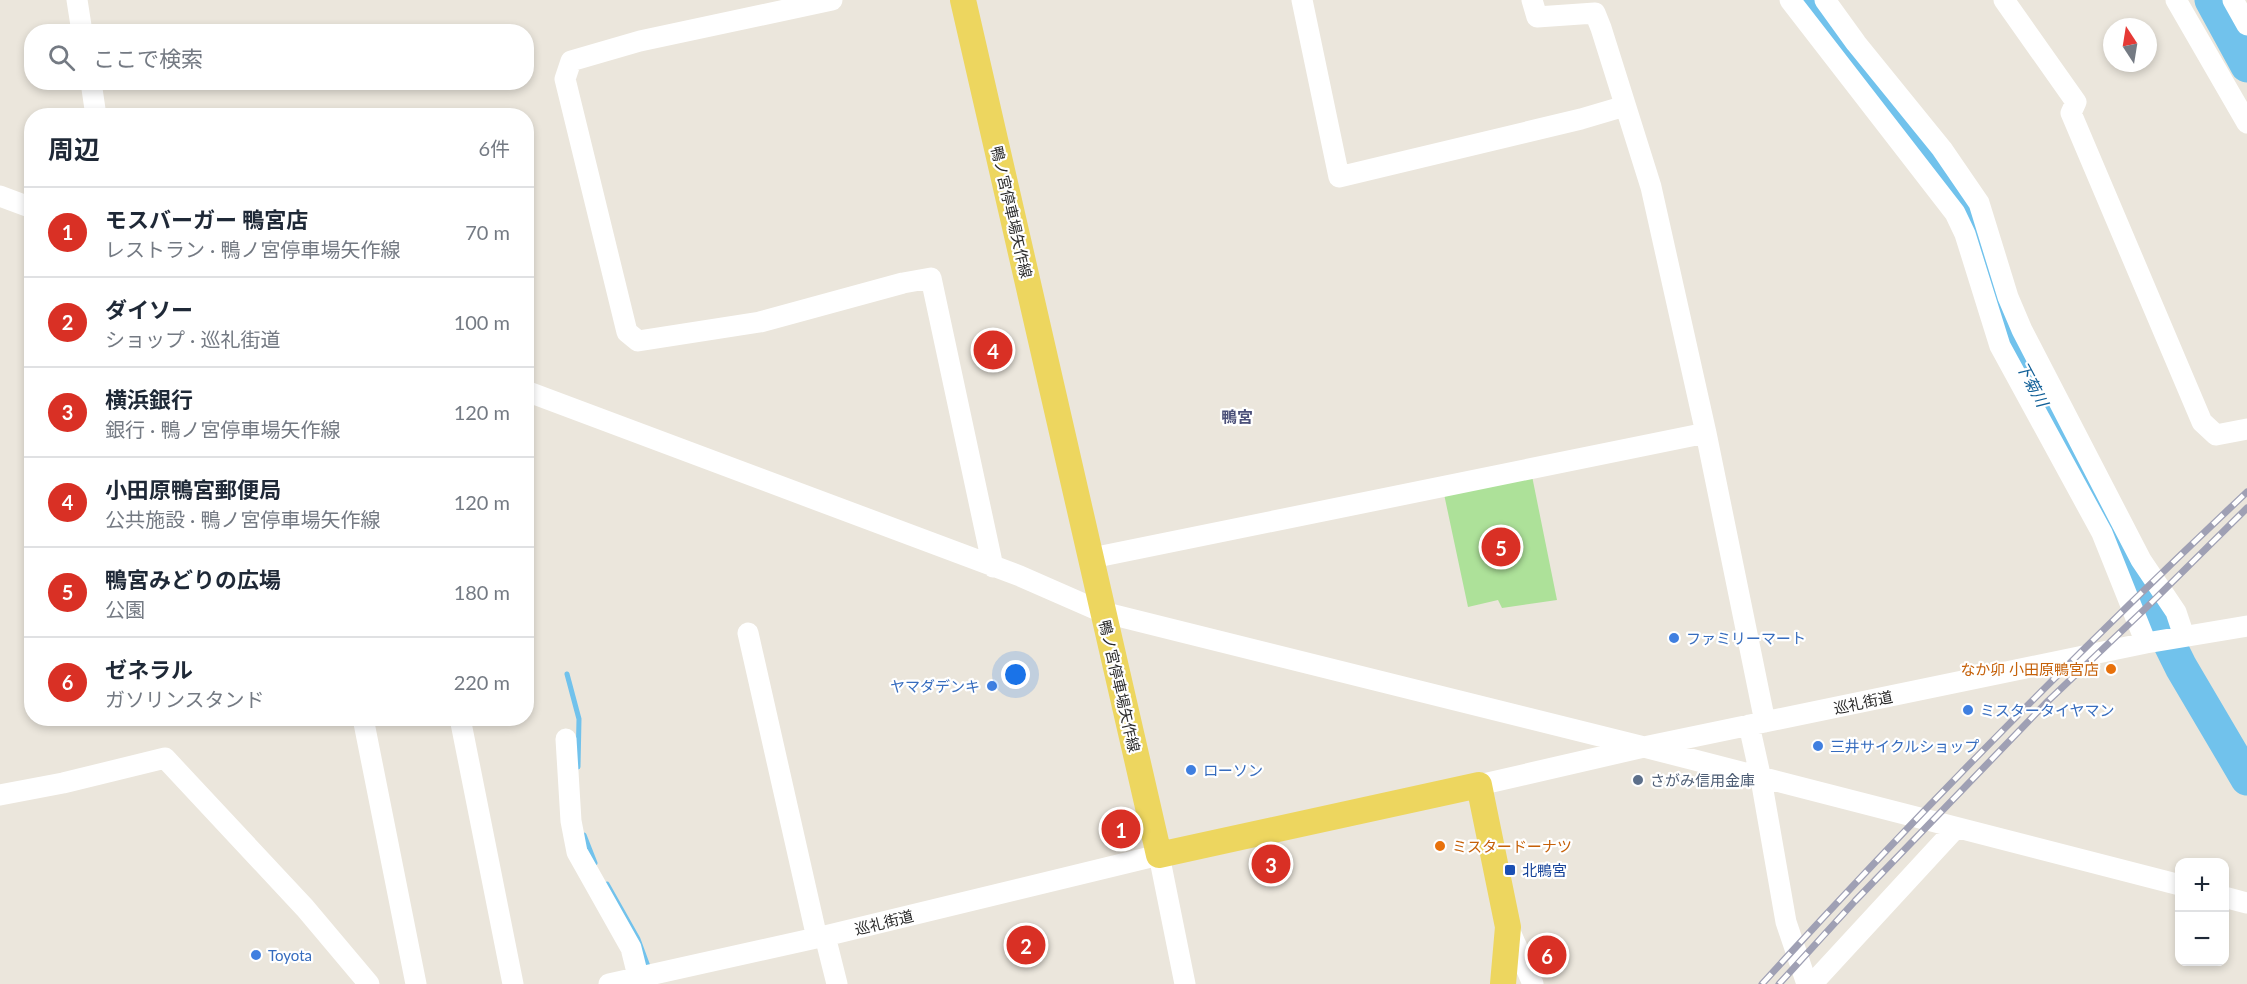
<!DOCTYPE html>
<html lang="ja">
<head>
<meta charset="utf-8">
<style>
  body { margin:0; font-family:Lato,"Noto Sans JP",sans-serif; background:#f6f6f7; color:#1f2937 }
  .controls { position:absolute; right:18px; bottom:18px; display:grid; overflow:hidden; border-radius:12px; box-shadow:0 3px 9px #0003 }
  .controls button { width:54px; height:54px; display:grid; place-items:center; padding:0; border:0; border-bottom:2px solid #e0e1e3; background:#fff; color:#1f2937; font:30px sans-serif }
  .compass { position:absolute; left:2103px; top:18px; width:54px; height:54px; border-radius:50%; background:#fff; box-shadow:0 3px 9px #0003; rotate:348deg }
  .you { position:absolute; left:1016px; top:675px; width:21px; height:21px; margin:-15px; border:4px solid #fff; border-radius:50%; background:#1a73e8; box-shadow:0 0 0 9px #1a73e833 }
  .badge { display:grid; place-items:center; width:39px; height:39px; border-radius:50%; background:#d93025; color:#fff; font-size:20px; font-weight:700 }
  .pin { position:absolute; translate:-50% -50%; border:3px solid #fff; box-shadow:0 2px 6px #0006 }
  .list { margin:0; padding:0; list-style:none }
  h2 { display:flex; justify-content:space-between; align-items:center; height:78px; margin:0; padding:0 24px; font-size:26px }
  h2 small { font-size:20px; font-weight:400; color:#747a83 }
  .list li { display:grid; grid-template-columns:39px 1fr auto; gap:18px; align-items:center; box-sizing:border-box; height:90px; padding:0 24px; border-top:2px solid #e0e1e3 }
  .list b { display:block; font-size:22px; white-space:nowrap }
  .list p { margin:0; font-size:20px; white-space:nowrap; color:#747a83 }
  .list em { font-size:20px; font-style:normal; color:#747a83 }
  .icon { flex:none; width:33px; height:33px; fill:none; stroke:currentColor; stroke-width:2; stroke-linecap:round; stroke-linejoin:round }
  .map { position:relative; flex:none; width:2247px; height:984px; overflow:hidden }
  .search { position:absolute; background:#fff; box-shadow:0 3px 9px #0003; left:24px; top:24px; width:510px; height:66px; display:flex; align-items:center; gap:15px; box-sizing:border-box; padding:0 21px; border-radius:24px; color:#747a83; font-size:22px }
  .panel { position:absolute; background:#fff; box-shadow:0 3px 9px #0003; left:24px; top:108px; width:510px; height:618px; border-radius:24px }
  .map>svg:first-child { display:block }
  .green { fill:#ade199 }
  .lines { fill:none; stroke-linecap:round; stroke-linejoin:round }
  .stream { stroke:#71c2ec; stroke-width:5 }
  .river { stroke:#71c2ec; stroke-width:33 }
  .minor { stroke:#fff; stroke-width:21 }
  .major { stroke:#edd65f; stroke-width:26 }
  .rail-casing { stroke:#9fa0b4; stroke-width:7 }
  .rail { stroke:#fff; stroke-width:4.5; stroke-dasharray:14; stroke-linecap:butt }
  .shop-dot { fill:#3f7fe0; stroke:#fff; stroke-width:2 }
  .food-dot { fill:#e8710a; stroke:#fff; stroke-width:2 }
  .service-dot { fill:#5c6f8a; stroke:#fff; stroke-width:2 }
  .transit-dot { fill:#1a4fb4; stroke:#fff; stroke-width:2 }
  .labels { text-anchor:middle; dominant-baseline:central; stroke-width:4.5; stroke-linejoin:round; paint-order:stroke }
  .street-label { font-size:15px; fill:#2a2a2a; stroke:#fff }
  .shop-label { font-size:15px; fill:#366cbe; stroke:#fff; text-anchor:start }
  .food-label { font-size:15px; fill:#c56008; stroke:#fff; text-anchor:end }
  .service-label { font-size:15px; fill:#4e5e75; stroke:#fff; text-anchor:start }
  .transit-label { font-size:15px; fill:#164399; stroke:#fff; text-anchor:start }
  .water-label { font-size:16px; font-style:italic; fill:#105f97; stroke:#fff }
  .neighbourhood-label { font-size:16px; font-weight:bold; fill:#4b5079; stroke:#fff }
</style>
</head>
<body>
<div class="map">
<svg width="2247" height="984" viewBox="0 0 2247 984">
  <rect width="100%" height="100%" fill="#ebe6dc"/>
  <!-- green -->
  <path class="green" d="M1532,476L1557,600L1502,608L1498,600L1468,607L1444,494Z"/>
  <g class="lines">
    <!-- stream -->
    <path class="stream" d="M567,674L579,719L578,767
      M584,835L595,863
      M607,884L638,939L649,969"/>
    <!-- river -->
    <path class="river" d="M1808,0L1958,195L1976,233L1993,293L2018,355L2135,574L2181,667L2247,779
      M2211,0L2247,66"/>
    <!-- minor -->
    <path class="minor" d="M77,0L82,32
      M832,0L640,41L571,61L565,79L627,332L638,341L760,322L903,283L931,278L993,567
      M1302,0L1339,177L1581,119L1625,106
      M1532,0L1537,17L1595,13L1601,28L1651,187L1706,433L1765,722
      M1790,0L1955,213L1965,234L2000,346L2102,533L2146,643
      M1825,0L1856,43L1942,149L1979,203L2008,297L2022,330L2141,560L2176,612L2184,636
      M2004,0L2076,102L2071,113L2202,422L2216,435L2247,429
      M2176,0L2247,123
      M2233,0L2247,25
      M91,82L96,116
      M0,196L32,208
      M526,391L1020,576L1102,612L1644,747L2180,885
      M1092,558L1706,433
      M748,633L817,938
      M363,718L416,984
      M460,718L513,984
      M1749,725L1761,779L1786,922L1807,984
      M566,739L571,821L577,852L631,948L640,984
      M1479,785L1644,747L2146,643L2247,626
      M0,795L63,783L165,758L305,908L369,984
      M2224,897L2247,903
      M1508,927L1533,984
      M825,936L837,984
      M609,984L825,936L1159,855L1185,984
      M1812,984L1955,829"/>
    <!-- major -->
    <path class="major" d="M963,0L1159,855L1479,785L1508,927L1503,984"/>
    <defs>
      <path id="rail" d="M1762,984C1917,814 2079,650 2247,492
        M1779,984L1855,901L2048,701L2148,606L2247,508"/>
    </defs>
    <!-- rail casing -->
    <use href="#rail" class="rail-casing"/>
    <!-- rail -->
    <use href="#rail" class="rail"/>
  </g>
  <!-- markers -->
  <g class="shop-dot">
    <circle cx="1674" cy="638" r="6"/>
    <circle cx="992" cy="686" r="6"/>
    <circle cx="1968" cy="710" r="6"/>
    <circle cx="1818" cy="746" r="6"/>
    <circle cx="1191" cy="770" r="6"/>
    <circle cx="256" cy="955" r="6"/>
  </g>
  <g class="food-dot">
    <circle cx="2111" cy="669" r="6"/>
    <circle cx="1440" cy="846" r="6"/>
  </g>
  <circle class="service-dot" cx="1638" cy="780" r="6"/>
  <rect class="transit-dot" x="1504" y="864" width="12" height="12" rx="3"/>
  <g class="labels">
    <!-- street labels -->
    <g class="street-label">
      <text transform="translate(1012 212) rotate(77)">鴨ノ宮停車場矢作線</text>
      <text transform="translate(1120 686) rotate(77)">鴨ノ宮停車場矢作線</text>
      <text transform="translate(1863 702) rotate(-12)">巡礼街道</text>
      <text transform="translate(884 922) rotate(-14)">巡礼街道</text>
    </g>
    <!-- shop labels -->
    <g class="shop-label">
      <text x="1686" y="638">ファミリーマート</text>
      <text x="980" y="686" text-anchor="end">ヤマダデンキ</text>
      <text x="1980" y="710">ミスタータイヤマン</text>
      <text x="1830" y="746">三井サイクルショップ</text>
      <text x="1203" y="770">ローソン</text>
      <text x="268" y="955">Toyota</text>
    </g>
    <!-- food labels -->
    <g class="food-label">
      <text x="2099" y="669">なか卯 小田原鴨宮店</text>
      <text x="1452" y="846" text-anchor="start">ミスタードーナツ</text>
    </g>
    <!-- service labels -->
    <g class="service-label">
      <text x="1650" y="780">さがみ信用金庫</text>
    </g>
    <!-- transit labels -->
    <g class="transit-label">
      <text x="1522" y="870">北鴨宮</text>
    </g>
    <!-- water labels -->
    <g class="water-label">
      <text transform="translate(2033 384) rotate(62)">下菊川</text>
    </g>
    <!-- neighbourhood labels -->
    <g class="neighbourhood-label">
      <text x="1237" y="416">鴨宮</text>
    </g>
  </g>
</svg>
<div class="controls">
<button>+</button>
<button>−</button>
</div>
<svg class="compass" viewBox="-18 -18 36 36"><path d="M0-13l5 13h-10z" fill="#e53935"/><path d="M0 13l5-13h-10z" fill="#747a83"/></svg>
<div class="you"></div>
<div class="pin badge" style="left:1121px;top:829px">1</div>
<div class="pin badge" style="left:1026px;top:945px">2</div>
<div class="pin badge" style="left:1271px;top:864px">3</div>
<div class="pin badge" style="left:993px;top:350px">4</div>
<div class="pin badge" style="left:1501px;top:547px">5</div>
<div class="pin badge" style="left:1547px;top:955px">6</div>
<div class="search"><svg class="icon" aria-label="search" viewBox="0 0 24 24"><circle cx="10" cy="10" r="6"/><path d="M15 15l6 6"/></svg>ここで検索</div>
<section class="panel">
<h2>周辺<small>6件</small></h2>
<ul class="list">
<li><span class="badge">1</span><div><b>モスバーガー 鴨宮店</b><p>レストラン · 鴨ノ宮停車場矢作線</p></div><em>70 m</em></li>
<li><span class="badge">2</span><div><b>ダイソー</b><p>ショップ · 巡礼街道</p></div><em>100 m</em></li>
<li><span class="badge">3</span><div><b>横浜銀行</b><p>銀行 · 鴨ノ宮停車場矢作線</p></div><em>120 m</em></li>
<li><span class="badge">4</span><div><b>小田原鴨宮郵便局</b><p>公共施設 · 鴨ノ宮停車場矢作線</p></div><em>120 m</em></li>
<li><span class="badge">5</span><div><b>鴨宮みどりの広場</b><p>公園</p></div><em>180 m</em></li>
<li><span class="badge">6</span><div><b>ゼネラル</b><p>ガソリンスタンド</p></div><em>220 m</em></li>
</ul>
</section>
</div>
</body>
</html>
